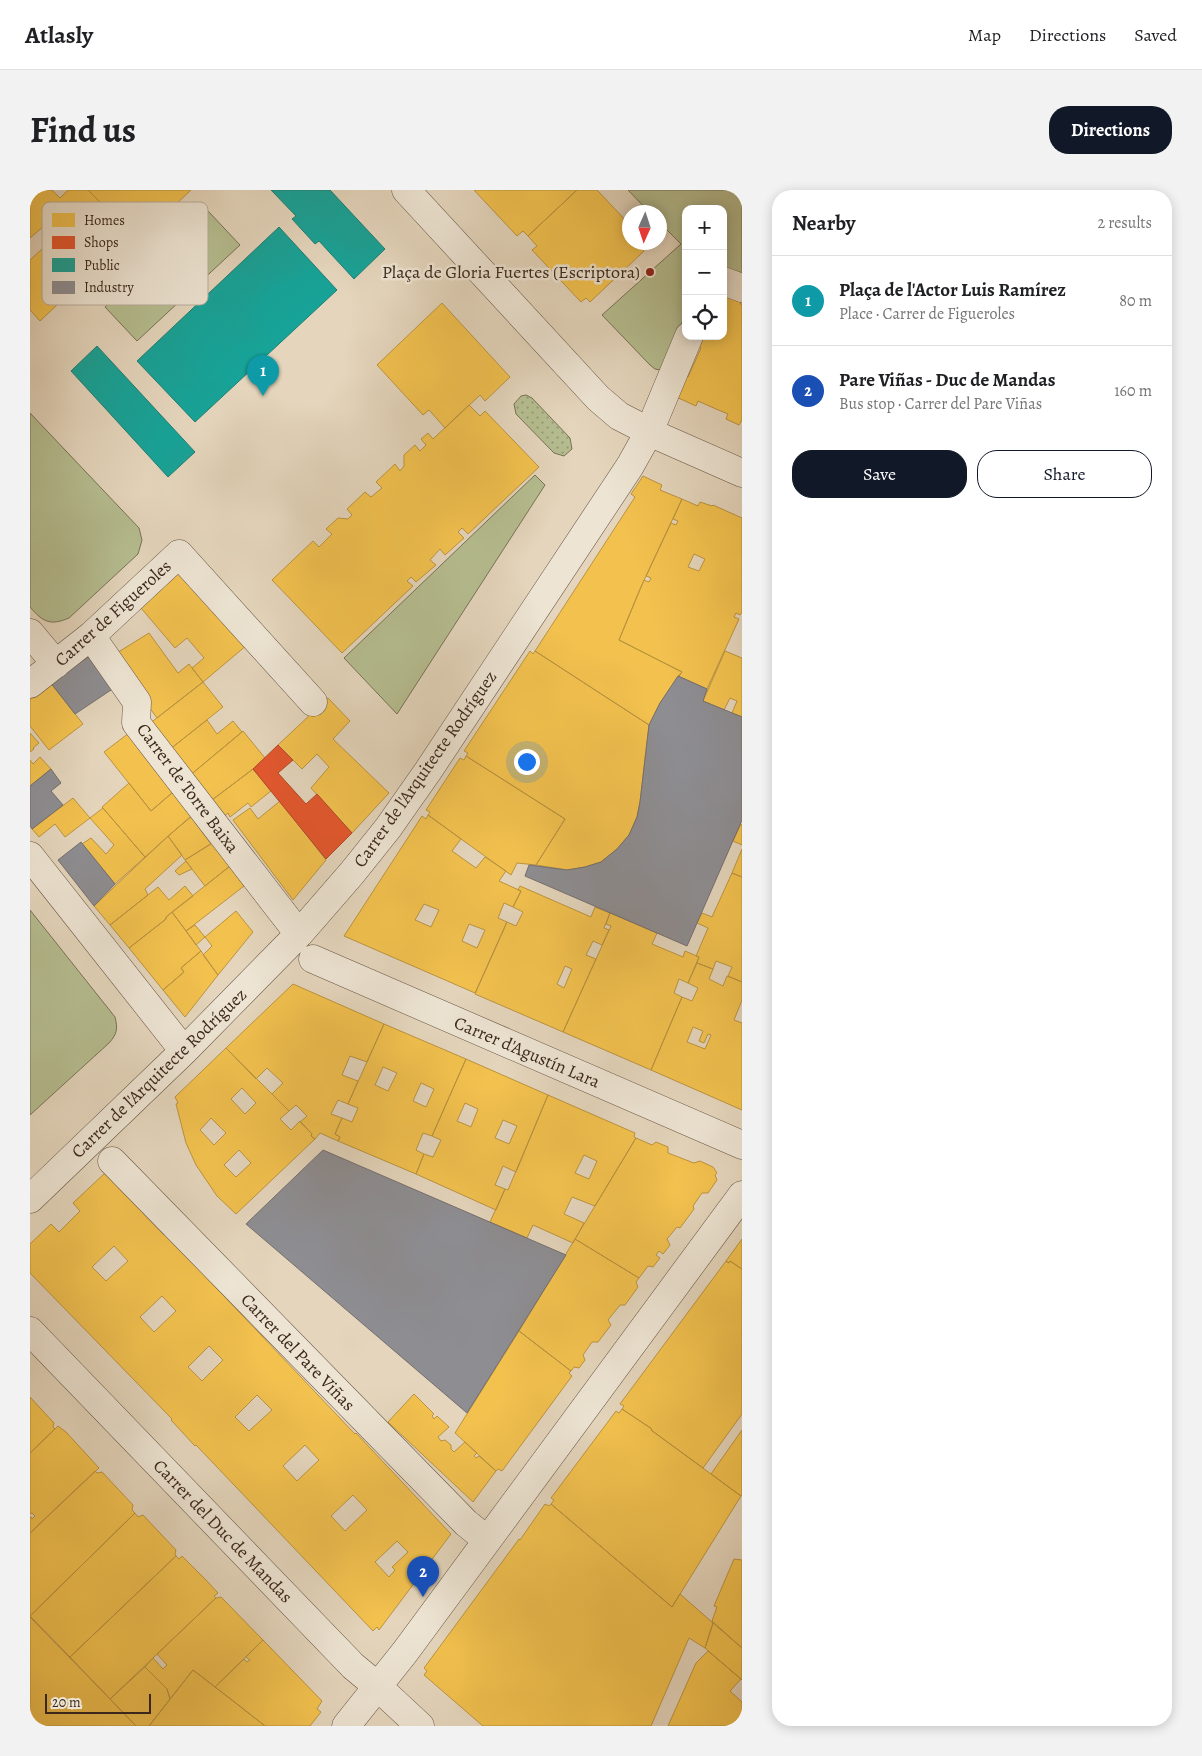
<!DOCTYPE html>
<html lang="en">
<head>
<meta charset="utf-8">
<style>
  body { margin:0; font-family:Alegreya,serif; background:#f2f2f2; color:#202124 }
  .controls { position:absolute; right:15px; top:15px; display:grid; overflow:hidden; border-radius:10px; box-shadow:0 2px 12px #0003 }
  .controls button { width:45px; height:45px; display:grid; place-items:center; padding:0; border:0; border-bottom:1px solid #e0e0e0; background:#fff; color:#202124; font:25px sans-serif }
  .compass { position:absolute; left:592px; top:15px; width:45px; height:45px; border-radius:50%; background:#fff; box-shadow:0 2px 12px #0003; rotate:183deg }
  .scale { position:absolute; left:15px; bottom:12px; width:106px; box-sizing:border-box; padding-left:5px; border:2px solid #3b281b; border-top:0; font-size:14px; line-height:18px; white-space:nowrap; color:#3b281b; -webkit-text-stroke:4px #ede4d3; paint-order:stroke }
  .you { position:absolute; left:496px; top:571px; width:18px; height:18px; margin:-12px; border:4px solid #fff; border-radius:50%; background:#1a73e8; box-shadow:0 0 0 8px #1a73e833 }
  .badge { display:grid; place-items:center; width:32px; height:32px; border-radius:50%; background:#111827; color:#fff; font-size:16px; font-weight:700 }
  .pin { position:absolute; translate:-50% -41px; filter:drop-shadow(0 1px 2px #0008) }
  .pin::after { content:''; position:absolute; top:26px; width:18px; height:15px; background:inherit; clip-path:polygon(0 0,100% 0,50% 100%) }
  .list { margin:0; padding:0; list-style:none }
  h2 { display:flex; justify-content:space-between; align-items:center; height:65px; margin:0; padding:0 20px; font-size:21px }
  h2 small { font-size:16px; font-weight:400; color:#757577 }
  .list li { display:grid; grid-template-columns:32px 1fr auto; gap:15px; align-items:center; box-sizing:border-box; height:90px; padding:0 20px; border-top:1px solid #e0e0e0 }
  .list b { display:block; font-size:19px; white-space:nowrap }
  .list p { margin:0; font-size:16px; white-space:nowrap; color:#757577 }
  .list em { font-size:16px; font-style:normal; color:#757577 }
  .actions { display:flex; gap:10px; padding:15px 20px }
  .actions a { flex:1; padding:11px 0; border:1px solid #111827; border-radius:20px; text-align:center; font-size:18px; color:#111827 }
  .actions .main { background:#111827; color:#fff }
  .icon { flex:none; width:28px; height:28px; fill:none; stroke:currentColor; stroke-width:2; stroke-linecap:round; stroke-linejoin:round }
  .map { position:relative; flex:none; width:712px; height:1536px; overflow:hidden; border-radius:20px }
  header { display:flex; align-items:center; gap:30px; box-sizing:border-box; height:70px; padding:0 25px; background:#fff; border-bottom:1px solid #e0e0e0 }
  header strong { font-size:24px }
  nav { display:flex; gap:28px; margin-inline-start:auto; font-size:18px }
  .intro { display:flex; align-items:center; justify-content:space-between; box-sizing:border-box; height:120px; padding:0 30px }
  h1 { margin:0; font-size:35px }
  .button { padding:12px 22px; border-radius:20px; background:#111827; color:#fff; font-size:18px; font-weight:700 }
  main { display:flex; gap:30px; padding:0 30px }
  aside { flex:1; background:#fff; border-radius:20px; box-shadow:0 2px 12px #0003 }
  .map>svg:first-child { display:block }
  .grass { fill:url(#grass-dots); stroke:#787256 }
  .park { fill:#b5bd90; stroke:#787256 }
  .homes { fill:#f2c14e; stroke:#bb933f; fill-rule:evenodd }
  .shops { fill:#e4572e; stroke:#b14928 }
  .public { fill:#17a398; stroke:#227e72 }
  .industry { fill:#8d8d92; stroke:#746f6e }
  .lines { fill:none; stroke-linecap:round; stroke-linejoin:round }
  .street-casing { stroke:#655343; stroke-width:29 }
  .street { stroke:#ede4d3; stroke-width:28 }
  .poi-dot { fill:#8f2418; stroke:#ede4d3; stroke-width:2 }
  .labels { text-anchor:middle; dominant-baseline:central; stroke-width:5; stroke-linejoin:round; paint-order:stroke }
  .poi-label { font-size:18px; fill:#3b281b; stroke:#ede4d3; text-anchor:end }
  .street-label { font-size:18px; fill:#3b281b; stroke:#ede4d3 }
  .key { fill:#ede4d3; stroke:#b8ac9c; stroke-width:1 }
  .key-label { font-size:14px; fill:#3b281b }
</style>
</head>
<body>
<header>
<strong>Atlasly</strong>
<nav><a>Map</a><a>Directions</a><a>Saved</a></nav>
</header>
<div class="intro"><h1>Find us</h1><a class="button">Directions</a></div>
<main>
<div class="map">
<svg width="712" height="1536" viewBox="0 0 712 1536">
  <defs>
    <pattern id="grass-dots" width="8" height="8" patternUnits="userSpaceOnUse" patternTransform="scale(1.25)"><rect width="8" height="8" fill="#b5bd90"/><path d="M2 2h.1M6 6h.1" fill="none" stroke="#949a75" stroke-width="1.8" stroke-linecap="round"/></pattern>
  </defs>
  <rect width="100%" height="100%" fill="#e4d5bc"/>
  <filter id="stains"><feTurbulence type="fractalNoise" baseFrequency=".004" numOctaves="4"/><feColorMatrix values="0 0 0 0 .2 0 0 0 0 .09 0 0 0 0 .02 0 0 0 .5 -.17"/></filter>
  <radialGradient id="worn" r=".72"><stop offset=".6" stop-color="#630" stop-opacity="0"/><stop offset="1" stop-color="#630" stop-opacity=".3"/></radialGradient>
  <!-- grass -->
  <path class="grass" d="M496,205L502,208L540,248L542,259L534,266L524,263L486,224L484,214L491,206Z"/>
  <!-- park -->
  <path class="park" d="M598,0H712V85L693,81V19H656V123L634,177L630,180L625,179L620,175L572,125L651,54L630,33V22H619Z
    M178,21L210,55L107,151L75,117Z
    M0,223L109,338L112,350L108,364L39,428C20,436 13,432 0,417Z
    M505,285L515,295L367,524L314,468Z
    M0,720L85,827C88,839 87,844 79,853L0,925Z"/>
  <!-- homes -->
  <path class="homes" d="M0,0H22L30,8L38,0H58L73,15L54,33L82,63L10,131L0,120V70L24,48L14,36L0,48Z
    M58,0H161L87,69L54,33L73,15Z
    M444,0H547L498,46L493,41L487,46Z
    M547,0H567L600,35V52H615L610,57L614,61L560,112L556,108L551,112L502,60L507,56L498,46Z
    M693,101L712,110L710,114H712V230L709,235L696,229L698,224L686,219L668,211L666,216L644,206L654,184L658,187L671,158L666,156L670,146H693Z
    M412,113L480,187L455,211L450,205L415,238L399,220L393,225L347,175Z
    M439,215L450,226L455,221L509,277L438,344L432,338L428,342L434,348L415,365L410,359L400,370L406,375L386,392L381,387L377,391L383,396L312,463L242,390L283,351L289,357L302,344L296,339L308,328L318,329L322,325L317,319L335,302L341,307L352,298L346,292L365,274L370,281L374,276V265L385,255L390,261L396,255L391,249L398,243L403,249Z
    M613,286L632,295L630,300L652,309L610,399L589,450L652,482L630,513L619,535L505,461L605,307L601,304Z
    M652,309L668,316L670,312L682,316L683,315L712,328V422L710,425L706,423L704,427L709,429L677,499L648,486L652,482L589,450L614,390L619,392L621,388L616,386L641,333L646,335L648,331L643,329ZM664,364L675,369L669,381L658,377Z
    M150,382L217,455L173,492L162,478L174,468L157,448L145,458L111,418Z
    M119,443L148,483L159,474L173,492L127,528L82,466Z
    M500,461L503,464L505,461L619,535L610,612L607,627L599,645L587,659L571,672L555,677L537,680L506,675L535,629L436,566L438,563L434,561Z
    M695,461L712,468V527L702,523L707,511L700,508L694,520L673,511Z
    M20,492L53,534L19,560L0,536V507Z
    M173,492L193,517L139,560L119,534Z
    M298,508L320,531L303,549L359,603L322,643L281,598L299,577L287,564L272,579L248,555Z
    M177,530L187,544L203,531L212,542L158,587L139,560Z
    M213,541L235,568L223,579L178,613L158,587Z
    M0,543L9,553L3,558L4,559L0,562Z
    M99,543L143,602L121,621L74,562Z
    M436,566L535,629L506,675L487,673L481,685L398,625L400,622L396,620L430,568L434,570Z
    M10,567L21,579L0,596V570L3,574Z
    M223,579L241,601L221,617L218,613L200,627L198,623L190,630L178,613Z
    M99,593L121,621L143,602L161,626L115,667L72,617Z
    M43,608L60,628L35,647L25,634L9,647L2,639Z
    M250,611L296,670L263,710L203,630L220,618L228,629Z
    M73,618L115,667L85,694L52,654L61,648L76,664L84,655L60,628Z
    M398,625L431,649L422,661L446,678L455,667L476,681L469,691L491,701L483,717L474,713L468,728L477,732L445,803L314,746L392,626L396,629ZM394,714L409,720L401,737L385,730ZM439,734L455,740L447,758L432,751Z
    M161,627L181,654L155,670L138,646Z
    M711,634L712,635V655L703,651Z
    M138,646L152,665L115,699L118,705L80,735L64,716Z
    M182,653L200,676L175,696L155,670Z
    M712,659V687L702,683Z
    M156,671L162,679L149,685L145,681Z
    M200,676L214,696L156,741L142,722Z
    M702,683L712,687V792L698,786L702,777L686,771L683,779L667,773L669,767L666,766L678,738L667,733L672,723L682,727Z
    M155,696L163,706L136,727V729L99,758L80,735L128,697L139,710Z
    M490,696L561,727L565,717L580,723L574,738L579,740L572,755L563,751L556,765L566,769L533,842L445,804L477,732L486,736L493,722L483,717L491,701L488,700ZM535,776L542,779L534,798L527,794Z
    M206,721L223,742L188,785L173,765L182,756L175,747Z
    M142,722L171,761L151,778L154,782L133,800L99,758L136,729V727Z
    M580,723L627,743L622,754L653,767L655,761L669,767L658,793L649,789L644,803L652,807L621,880L533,842L581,736L576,734Z
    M165,735L175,747L166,755L156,741Z
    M171,761L188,785L155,827L133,800L154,782L151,778Z
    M667,773L683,779L679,789L693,796L697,786L712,792V810L704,830L712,833V920L621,880L652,807L662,811L668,798L658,793ZM663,837L673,841L669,851L674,853L678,844L681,845L675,859L657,852Z
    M263,794L354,834L337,872L320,866L312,885L328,891L318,914L308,910L301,924L312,928L305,944L310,947L308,951L290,943L285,949L281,946L282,944L270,932L277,926L266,915L259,921L242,904L253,893L237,878L226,889L196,858Z
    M354,834L436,869L402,946L393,943L386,960L394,964L386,984L308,951L310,947L305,944L312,928L322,932L328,918L318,914ZM353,877L367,883L358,901L345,895ZM391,893L404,899L396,917L383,911Z
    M196,858L259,921L250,929L261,940L270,931L282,944L281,946L285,949L206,1024L187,1006L166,975L156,953L146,914L148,913L145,907ZM212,898L226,913L215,924L201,909ZM181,928L196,943L184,955L170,940ZM209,960L221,973L206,987L194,975Z
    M436,869L518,905L486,982L473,976L465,995L475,999L466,1020L386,984L394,964L403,967L411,950L402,946ZM435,913L448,919L441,937L427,931ZM473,930L487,936L479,954L465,948Z
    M518,905L605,943L604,947L606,948L565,1016L542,1007L534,1024L554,1033L543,1053L503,1035L497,1048L460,1032L475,999L478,1000ZM554,965L567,971L559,989L545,983Z
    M606,948L622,955L626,952L638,957V963L664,973L670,971L683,977L687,983L685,985L687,990L678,1003H672L663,1016L664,1019L650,1038L647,1037L637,1049L640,1055L633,1064L629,1061L626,1065L630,1068L623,1077L618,1076L609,1088L545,1049Z
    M75,983L113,1021L112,1022L134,1045L135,1044L325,1244L326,1243L421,1344L349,1440L347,1437L343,1441L166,1255L165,1256L141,1230L142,1229L0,1083V1054L21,1034L29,1042L50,1021L43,1013ZM84,1056L98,1071L76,1091L62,1077ZM132,1106L146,1121L124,1142L110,1127ZM179,1156L193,1170L172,1191L158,1177ZM227,1205L242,1220L219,1241L205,1227ZM275,1255L289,1270L267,1291L253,1276ZM323,1305L337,1320L315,1341L301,1326ZM367,1351L378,1362L362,1377L365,1380L359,1387L345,1372Z
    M545,1049L609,1088L606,1092L608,1097L595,1115H590L578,1130L581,1135L568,1152H562L553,1165L555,1170L549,1178L544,1177L541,1181L489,1141Z
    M712,1049V1079L700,1071L699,1073L696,1071Z
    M696,1071L699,1073L700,1071L712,1079V1224L673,1278L621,1240L622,1239L592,1219L594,1216L590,1214Z
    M489,1141L541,1181L539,1183L542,1186L472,1281L468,1279L466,1281L425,1243Z
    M384,1204L404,1224L402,1226L404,1229L407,1226L419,1237L408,1247L411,1251L415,1250L421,1255V1259L424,1262L435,1252L447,1263L444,1266L446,1268L449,1266L466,1281L443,1312L358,1232Z
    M0,1207L24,1233L23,1237L25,1239L0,1263Z
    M592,1219L622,1239L621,1240L711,1306L642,1417L521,1314L524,1310L521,1308L586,1221L589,1223Z
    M28,1236L36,1242L69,1278L0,1343V1326L2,1329L5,1326L2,1323L0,1324V1263Z
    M712,1240V1304L711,1306L681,1284Z
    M65,1281L67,1283L72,1282L103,1315L102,1320L105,1323L0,1426V1343Z
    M515,1314L519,1316L521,1314L642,1417L650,1404L683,1433L675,1458L659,1448L621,1536H453L394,1485L397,1481L394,1478L489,1349L490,1350Z
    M105,1323L108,1327L113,1325L146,1360L145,1364L146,1366L40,1467L0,1426Z
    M146,1366L149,1369L152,1366L175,1389L188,1403L184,1406L186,1408L80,1509L40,1467Z
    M704,1369L712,1370V1458L682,1431L687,1417L684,1416Z
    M191,1407L233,1450L185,1497L163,1480L140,1509L137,1499L115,1477L123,1468L133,1479L137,1475L127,1464L186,1408Z
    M0,1427L80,1509L106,1536H0Z
    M683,1433L712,1458V1490L675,1458Z
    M233,1450L292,1511L287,1519L291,1522L280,1536H235L185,1497L214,1469L217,1472L220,1470L216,1467Z
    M678,1461L711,1489L700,1501L712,1512V1536H638L666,1473Z
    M115,1477L137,1499L140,1509L119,1536H106L80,1509Z
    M163,1480L202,1510L235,1536H119Z"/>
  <!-- shops -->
  <path class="shops" d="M248,555L263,570L248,583L276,614L287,604L322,643L296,669L223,579Z"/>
  <!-- public -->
  <path class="public" d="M241,0H300L355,59L324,89L289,51L285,54L262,29L266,26Z
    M249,37L307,100L165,232L107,171Z
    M67,156L165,262L138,287L41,181Z"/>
  <!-- industry -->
  <path class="industry" d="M63,464L87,496L45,524L20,492Z
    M648,486L677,499L673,511L712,527V630L657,756L495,686L499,675L537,680L555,677L571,672L587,659L599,645L607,627L610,612L619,535L630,513Z
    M21,579L31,593L21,601L33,615L2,639L0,636V596Z
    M51,652L85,694L64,716L28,670Z
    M293,960L536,1065L437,1223L216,1034Z"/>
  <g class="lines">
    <defs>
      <path id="street" d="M376,0L568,208L589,226L628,246L712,283
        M693,91L712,98
        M0,443L26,474
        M61,446L107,512L106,533L269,744
        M0,494L61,446L149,364L283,512
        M0,666L154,861
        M283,769L712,955
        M82,971L436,1333L457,1350
        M0,1009L154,861L269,744L322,683L358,638L398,581L600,276L619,242L659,146
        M0,1141L323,1476L347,1496L390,1536
        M316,1536L375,1462L712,1005"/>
    </defs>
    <!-- street casing -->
    <use href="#street" class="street-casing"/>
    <!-- street -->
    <use href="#street" class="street"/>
  </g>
  <!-- markers -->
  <circle class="poi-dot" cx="620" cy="82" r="5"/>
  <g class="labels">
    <!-- poi labels -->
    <g class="poi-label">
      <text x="610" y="82">Plaça de Gloria Fuertes (Escriptora)</text>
    </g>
    <!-- street labels -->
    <g class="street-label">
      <text transform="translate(83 423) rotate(-42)">Carrer de Figueroles</text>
      <text transform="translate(395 579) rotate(-55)">Carrer de l'Arquitecte Rodríguez</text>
      <text transform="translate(158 598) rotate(53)">Carrer de Torre Baixa</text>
      <text transform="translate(497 862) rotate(23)">Carrer d'Agustín Lara</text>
      <text transform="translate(129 883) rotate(-44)">Carrer de l'Arquitecte Rodríguez</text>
      <text transform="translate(268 1162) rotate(46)">Carrer del Pare Viñas</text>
      <text transform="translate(193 1341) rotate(46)">Carrer del Duc de Mandas</text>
    </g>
  </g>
  <!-- legend -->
  <rect x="12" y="12" width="166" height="103" rx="8" class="key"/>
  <rect x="22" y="23" width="23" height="14" fill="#f2c14e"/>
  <rect x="22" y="46" width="23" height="13" fill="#e4572e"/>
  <rect x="22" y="68" width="23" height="14" fill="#17a398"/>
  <rect x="22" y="91" width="23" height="13" fill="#8d8d92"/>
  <g class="key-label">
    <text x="54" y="35">Homes</text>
    <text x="54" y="57">Shops</text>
    <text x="54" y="80">Public</text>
    <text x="54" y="102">Industry</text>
  </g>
  <rect width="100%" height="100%" filter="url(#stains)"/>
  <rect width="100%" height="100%" fill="url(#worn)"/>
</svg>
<div class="controls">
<button>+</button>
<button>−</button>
<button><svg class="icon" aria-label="locate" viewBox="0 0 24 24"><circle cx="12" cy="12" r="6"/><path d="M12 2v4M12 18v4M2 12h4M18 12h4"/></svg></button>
</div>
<svg class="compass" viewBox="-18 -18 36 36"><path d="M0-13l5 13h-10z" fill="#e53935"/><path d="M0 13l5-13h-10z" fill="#757577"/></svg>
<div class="scale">20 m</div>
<div class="you"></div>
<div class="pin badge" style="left:233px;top:206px;background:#0f9aa8">1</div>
<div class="pin badge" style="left:393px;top:1407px;background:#1a4fb4">2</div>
</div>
<aside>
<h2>Nearby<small>2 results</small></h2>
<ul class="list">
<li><span class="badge" style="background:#0f9aa8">1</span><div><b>Plaça de l'Actor Luis Ramírez</b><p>Place · Carrer de Figueroles</p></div><em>80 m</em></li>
<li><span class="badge" style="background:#1a4fb4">2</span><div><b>Pare Viñas - Duc de Mandas</b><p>Bus stop · Carrer del Pare Viñas</p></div><em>160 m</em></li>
</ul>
<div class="actions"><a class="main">Save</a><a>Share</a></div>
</aside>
</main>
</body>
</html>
